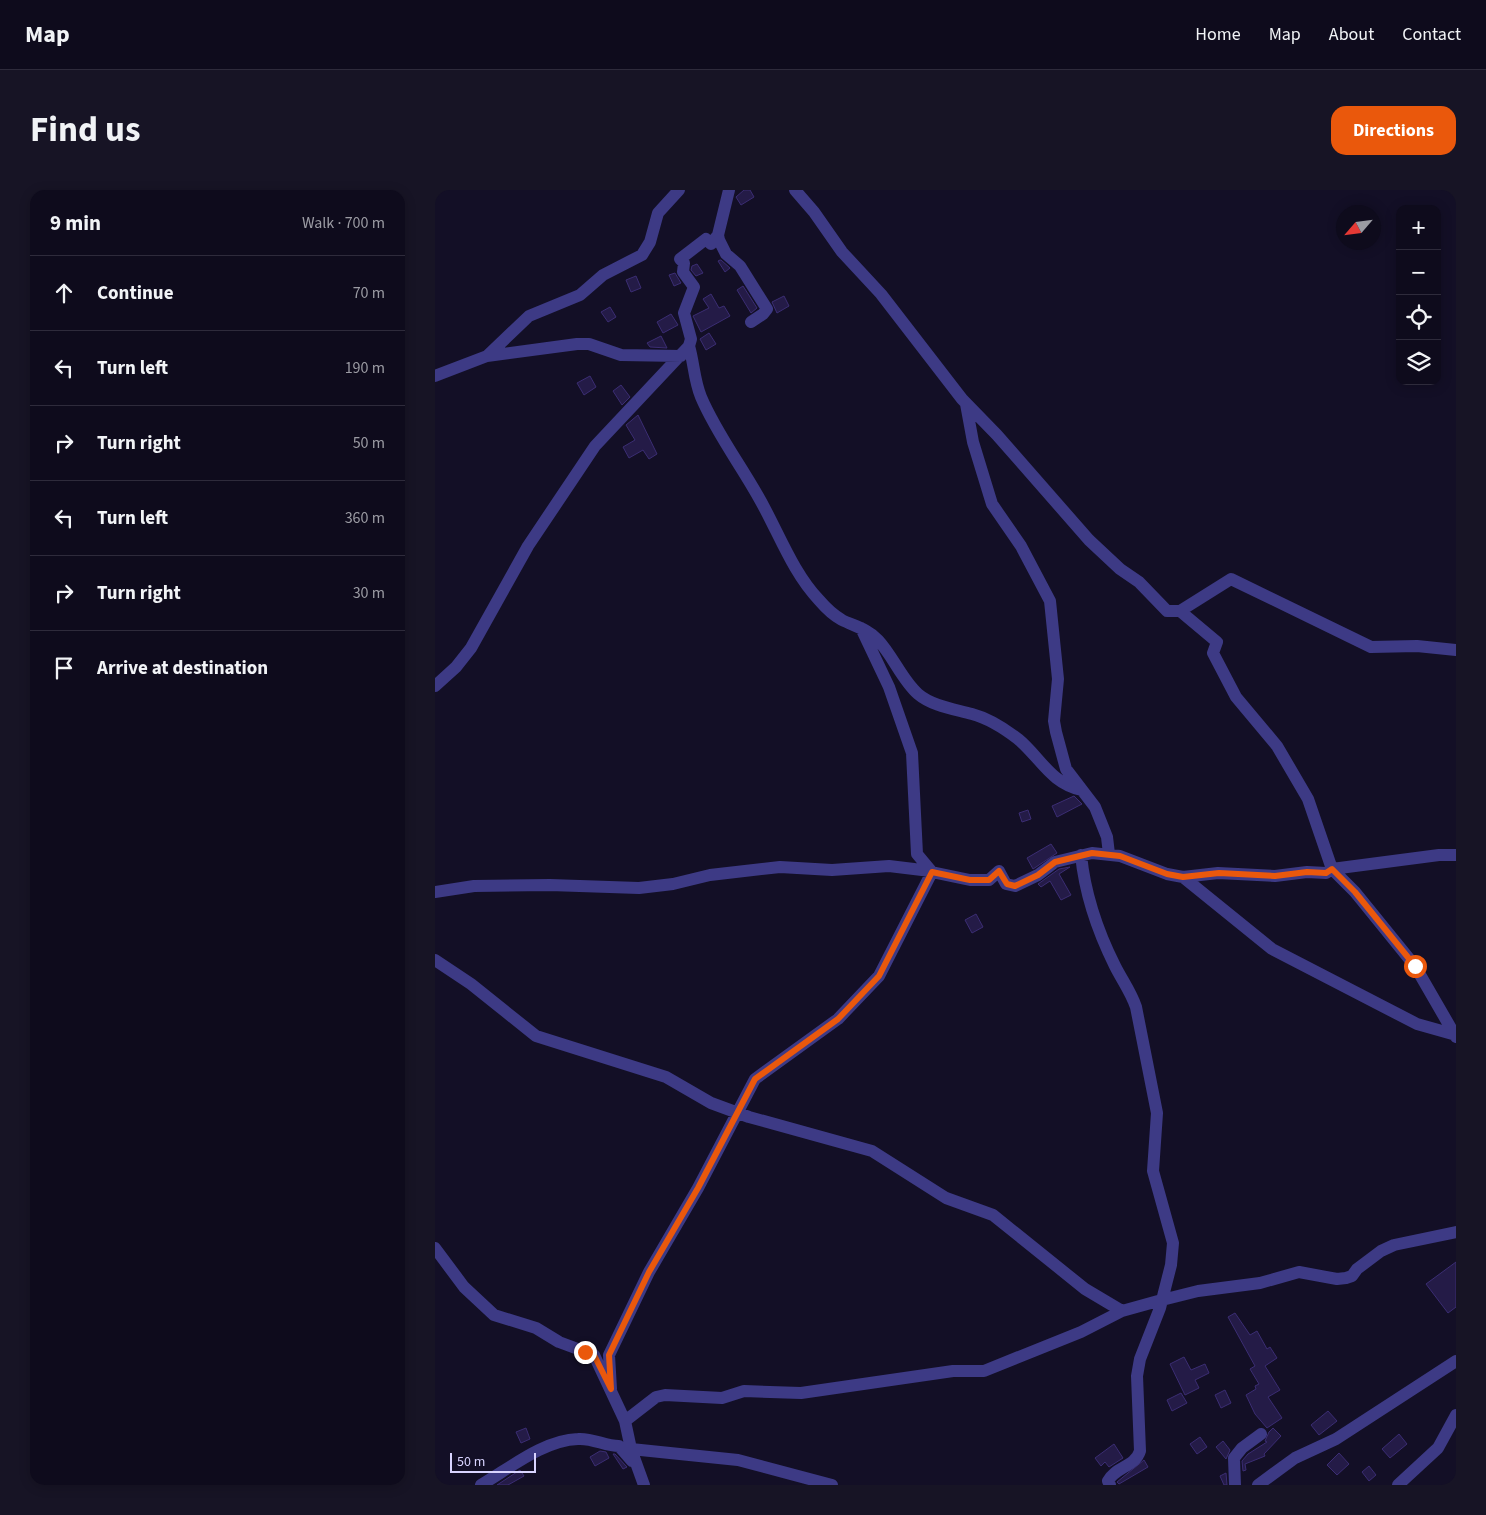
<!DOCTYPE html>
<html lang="en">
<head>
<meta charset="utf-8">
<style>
  body { margin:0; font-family:"Source Sans 3",sans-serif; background:#171425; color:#f1f3f6 }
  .controls { position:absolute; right:15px; top:15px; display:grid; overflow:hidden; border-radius:10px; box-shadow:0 2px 12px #0003 }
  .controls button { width:45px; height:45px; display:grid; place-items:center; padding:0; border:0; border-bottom:1px solid #2e2b3b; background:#0e0b1c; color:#f1f3f6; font:25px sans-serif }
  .compass { position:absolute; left:901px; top:15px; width:45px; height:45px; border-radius:50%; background:#0e0b1c; box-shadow:0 2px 12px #0003; rotate:242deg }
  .scale { position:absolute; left:15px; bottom:12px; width:86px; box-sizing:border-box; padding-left:5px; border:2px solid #d9d4ff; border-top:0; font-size:14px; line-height:18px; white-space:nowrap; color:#d9d4ff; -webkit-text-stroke:4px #130f26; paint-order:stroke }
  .stop { position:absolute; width:15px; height:15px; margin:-11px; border:4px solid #ea580c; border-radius:50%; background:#fff }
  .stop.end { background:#ea580c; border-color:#fff; box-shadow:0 1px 5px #0008 }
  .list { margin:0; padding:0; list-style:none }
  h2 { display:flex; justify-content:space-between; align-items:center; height:65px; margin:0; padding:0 20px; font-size:21px }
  h2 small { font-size:16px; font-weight:400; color:#9b9ba3 }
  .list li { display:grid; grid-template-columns:32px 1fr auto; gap:15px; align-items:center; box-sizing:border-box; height:75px; padding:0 20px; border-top:1px solid #2e2b3b }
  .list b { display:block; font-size:19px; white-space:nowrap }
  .list em { font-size:16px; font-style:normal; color:#9b9ba3 }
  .icon { flex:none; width:28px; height:28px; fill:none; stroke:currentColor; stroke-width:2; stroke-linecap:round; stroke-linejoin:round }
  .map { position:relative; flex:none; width:1021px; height:1295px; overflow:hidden; border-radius:15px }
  header { display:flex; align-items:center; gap:30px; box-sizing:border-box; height:70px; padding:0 25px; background:#0e0b1c; border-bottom:1px solid #2e2b3b }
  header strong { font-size:24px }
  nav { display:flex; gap:28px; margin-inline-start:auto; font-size:18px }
  .intro { display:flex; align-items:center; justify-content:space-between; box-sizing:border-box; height:120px; padding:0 30px }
  h1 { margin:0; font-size:35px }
  .button { padding:12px 22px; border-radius:15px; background:#ea580c; color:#fff; font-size:18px; font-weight:700 }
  main { display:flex; gap:30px; padding:0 30px }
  aside { flex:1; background:#0e0b1c; border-radius:15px; box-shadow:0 2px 12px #0003 }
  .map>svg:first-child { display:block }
  .building { fill:#241b47; stroke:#3b2d73 }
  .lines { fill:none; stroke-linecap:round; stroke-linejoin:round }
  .minor { stroke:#3d3a85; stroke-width:12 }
  .route { stroke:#ea580c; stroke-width:6 }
</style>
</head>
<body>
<header>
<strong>Map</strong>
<nav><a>Home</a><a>Map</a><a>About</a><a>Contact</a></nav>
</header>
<div class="intro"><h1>Find us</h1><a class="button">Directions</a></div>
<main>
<aside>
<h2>9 min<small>Walk · 700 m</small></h2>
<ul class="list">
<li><svg class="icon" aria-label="ahead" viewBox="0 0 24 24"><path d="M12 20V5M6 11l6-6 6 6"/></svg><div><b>Continue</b></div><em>70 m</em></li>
<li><svg class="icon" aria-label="left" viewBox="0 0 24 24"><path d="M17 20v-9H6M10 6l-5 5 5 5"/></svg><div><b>Turn left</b></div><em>190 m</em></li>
<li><svg class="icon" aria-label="right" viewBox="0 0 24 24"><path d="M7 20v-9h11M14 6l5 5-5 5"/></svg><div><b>Turn right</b></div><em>50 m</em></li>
<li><svg class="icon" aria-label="left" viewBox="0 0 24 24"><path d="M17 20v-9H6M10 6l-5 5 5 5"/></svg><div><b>Turn left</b></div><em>360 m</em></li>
<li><svg class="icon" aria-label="right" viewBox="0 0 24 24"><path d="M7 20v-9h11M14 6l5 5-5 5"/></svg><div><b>Turn right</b></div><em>30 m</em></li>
<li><svg class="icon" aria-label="arrive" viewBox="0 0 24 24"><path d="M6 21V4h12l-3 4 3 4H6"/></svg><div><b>Arrive at destination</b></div></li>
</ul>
</aside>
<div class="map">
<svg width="1021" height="1295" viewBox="0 0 1021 1295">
  <rect width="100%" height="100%" fill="#130f26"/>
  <!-- building -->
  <path class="building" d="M309,0H315L319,7L306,15L301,7Z
    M285,70H286L295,78L290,82L283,71Z
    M262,74L268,83L261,86L256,80L257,76Z
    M240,83L246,93L239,96L234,85Z
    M201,86L206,98L196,102L191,90Z
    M308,96L322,118L316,123L302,100Z
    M276,104L284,118L289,116L295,126L266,142L258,126L274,118L268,109Z
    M349,106L354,116L342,123L337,112Z
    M175,117L181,127L173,132L166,122Z
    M236,124L243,135L228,143L222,132Z
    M274,143L281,154L271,160L265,149Z
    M226,146L232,158L215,157L212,153Z
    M155,186L161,197L149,205L142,193Z
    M186,195L195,207L187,215L178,201Z
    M203,225L222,264L214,269L208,260L194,268L188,257L200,250L191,235Z
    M639,606L647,614L622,627L617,616Z
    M593,620L596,629L587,632L584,623Z
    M616,654L622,663L598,679L592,668Z
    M635,677L624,684L636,705L626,710L615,691L606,697L603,694L624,679Z
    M541,724L548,737L537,743L530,730Z
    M1021,1072V1117L1013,1123L991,1094Z
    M800,1123L815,1145L822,1141L832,1159L835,1157L842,1168L830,1176L845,1200L833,1207L847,1228L832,1238L820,1224L811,1205L821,1199L820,1196L824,1194L815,1179L820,1176L793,1127Z
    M749,1167L756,1180L770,1174L774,1183L760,1190L764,1198L750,1205L735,1174Z
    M790,1200L796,1213L786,1218L780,1205Z
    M746,1203L752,1213L737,1221L732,1210Z
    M893,1221L902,1231L884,1245L876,1235Z
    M91,1238L95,1249L86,1253L81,1242Z
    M838,1238L846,1246L829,1264L830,1266L810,1274L811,1280L808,1281L807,1271L813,1264L832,1252L830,1251L834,1242Z
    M964,1244L972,1254L955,1268L947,1259Z
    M765,1247L772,1257L762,1264L755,1254Z
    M788,1251L795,1260L791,1269L781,1257Z
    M679,1254L688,1268L674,1277L670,1272L666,1276L660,1268Z
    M165,1261L171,1262L174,1268L160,1276L155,1267Z
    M904,1263L914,1274L902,1285L892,1275Z
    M178,1264H180L192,1277L188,1279Z
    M709,1270L713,1277L684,1294L682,1292Z
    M934,1276L941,1285L934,1291L927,1282Z
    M85,1280L89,1286L73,1295H62Z
    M791,1283L792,1295H789L785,1286Z"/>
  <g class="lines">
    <!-- minor -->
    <path class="minor" d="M294,0L283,45L284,50L291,64L305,76L332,119L328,124L316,132
      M360,0L379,22L407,62L446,104L527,209L562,245L654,350L685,379L704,392L732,421H745L782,452L778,463L801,507L842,556L873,609L897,679L920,702L980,776L1021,847
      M254,156C259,173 259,190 266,207C283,247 310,280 330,319C346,349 360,385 384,410C390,417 398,425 407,430C419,436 433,439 443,450C458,466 467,490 483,504C497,516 519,519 537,524C552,528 570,539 583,549C605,567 616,594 647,600
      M52,166L94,126L145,105L168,85L207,65L215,52L223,23L244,0
      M0,186L52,166L142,154H154L186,165L246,166
      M531,214L538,252L557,314L586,356L615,411L623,489L619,531L621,542L631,579L660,617L672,647L674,664
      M745,421L796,389L936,457L982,456L1021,460
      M0,496L21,477L36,458L93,356L160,256L254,156L256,149L249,123L259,97L248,82L249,73L245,69L271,49L276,54L283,45
      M646,665C650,705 662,740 680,776C687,790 696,802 701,817L722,923L718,981L738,1053L736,1075L725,1118L705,1169L702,1186L705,1261C700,1277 680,1277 673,1291L675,1295
      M748,687L837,759L982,834L1021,845
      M0,702L39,696L115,695L204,698L238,694L275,685L345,677L397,680L454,676L487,680L535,690H554L564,681L571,694L580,696L603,685L620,672L657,663L685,666L732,684L748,687L783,683L840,686L872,682L891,683L897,679L1004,665H1021
      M0,770L36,794L101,846L231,887L276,913L314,927L437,961L511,1008L558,1025L650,1099L687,1121
      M0,1058L29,1097L59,1125L101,1138L124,1152L159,1165L190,1231L196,1259L209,1295
      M176,1199L174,1165L214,1082L263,998L320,889L403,829L444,786L497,682L482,664L477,563L454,497L426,438
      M190,1231L221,1207L230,1205L287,1208L309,1201L366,1203L518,1181H549L646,1142L687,1121L723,1111L763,1101L825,1093L864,1082L902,1089L911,1088L917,1086L922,1079L946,1061L959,1055L1021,1042
      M196,1259L303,1270L397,1295
      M46,1295C75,1278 109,1250 143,1249C158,1248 170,1256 184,1256L197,1271
      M800,1295L799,1268L807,1258L826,1244
      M823,1295L860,1268L901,1249L1021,1171
      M963,1295L1003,1258L1021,1225"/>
  </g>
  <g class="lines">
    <!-- route -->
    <path class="route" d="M150,1162L159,1165L176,1199L174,1165L214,1082L263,998L320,889L403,829L444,786L497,682L535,690H554L564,681L572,694L580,696L603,685L620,672L657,663L685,666L732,684L748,687L784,683L840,686L872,682L891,683L897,679L920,702L980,776"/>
  </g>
</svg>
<div class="controls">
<button>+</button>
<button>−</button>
<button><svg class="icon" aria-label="locate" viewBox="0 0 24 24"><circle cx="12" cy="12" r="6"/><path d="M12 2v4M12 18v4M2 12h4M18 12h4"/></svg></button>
<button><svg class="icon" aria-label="layers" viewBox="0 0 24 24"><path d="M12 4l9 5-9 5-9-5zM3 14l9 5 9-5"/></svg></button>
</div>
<svg class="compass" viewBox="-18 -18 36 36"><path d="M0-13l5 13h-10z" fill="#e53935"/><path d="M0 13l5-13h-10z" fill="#9b9ba3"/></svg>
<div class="scale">50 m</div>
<div class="stop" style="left:980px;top:776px"></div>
<div class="stop end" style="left:150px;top:1162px"></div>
</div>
</main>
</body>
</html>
